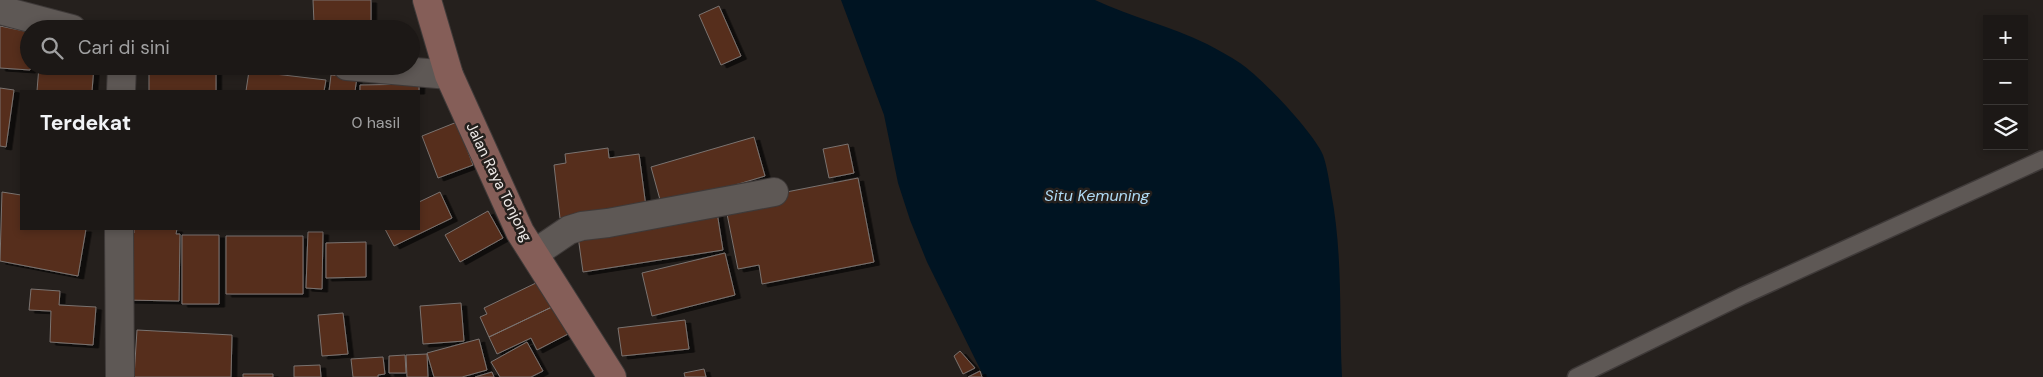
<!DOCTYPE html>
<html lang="id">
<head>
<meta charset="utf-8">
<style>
  body { margin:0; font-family:"DM Sans",sans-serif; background:#292523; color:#f1f3f6 }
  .controls { position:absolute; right:15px; top:15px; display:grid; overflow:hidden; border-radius:0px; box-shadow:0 2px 8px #0003 }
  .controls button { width:45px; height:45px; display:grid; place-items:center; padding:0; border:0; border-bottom:1px solid #3a3735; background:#1c1816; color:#f1f3f6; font:25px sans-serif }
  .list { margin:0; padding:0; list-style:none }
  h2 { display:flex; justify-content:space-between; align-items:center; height:65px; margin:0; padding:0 20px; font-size:21px }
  h2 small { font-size:16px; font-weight:400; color:#a0a0a1 }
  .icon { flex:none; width:28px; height:28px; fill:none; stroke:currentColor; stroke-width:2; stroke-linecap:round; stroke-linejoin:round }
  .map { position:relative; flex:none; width:2043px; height:377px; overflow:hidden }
  .search { position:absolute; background:#1c1816; box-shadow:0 2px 8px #0003; left:20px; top:20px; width:400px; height:55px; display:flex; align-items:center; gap:12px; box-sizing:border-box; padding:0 18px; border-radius:28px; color:#a0a0a1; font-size:19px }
  .panel { position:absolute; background:#1c1816; box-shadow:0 2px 8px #0003; left:20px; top:90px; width:400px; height:140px; border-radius:0px }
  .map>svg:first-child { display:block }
  .water { fill:#001422 }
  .building { fill:#572d1b; stroke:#7a7370; filter:url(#shadow) }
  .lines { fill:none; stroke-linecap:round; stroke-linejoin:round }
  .lane-casing { stroke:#3f3a39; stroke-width:19 }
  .street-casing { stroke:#3f3a39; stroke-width:30 }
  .secondary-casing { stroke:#3f3a39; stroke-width:30 }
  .lane { stroke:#5e5855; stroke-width:16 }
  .street { stroke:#5e5855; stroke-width:28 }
  .secondary { stroke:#855e58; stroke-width:28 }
  .labels { text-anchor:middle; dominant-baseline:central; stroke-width:5; stroke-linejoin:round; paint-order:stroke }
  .street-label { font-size:15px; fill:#eeeae8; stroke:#25201d }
  .water-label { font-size:16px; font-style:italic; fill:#afdaf5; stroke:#25201d }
</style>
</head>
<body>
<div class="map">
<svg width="2043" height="377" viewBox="0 0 2043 377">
  <defs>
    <filter id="shadow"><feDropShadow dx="5.5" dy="3" stdDeviation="0" flood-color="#0009"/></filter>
  </defs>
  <rect width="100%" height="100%" fill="#25201d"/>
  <!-- water -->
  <path class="water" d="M841,0H1095C1131,17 1171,26 1207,44C1218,50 1230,56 1240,63C1261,77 1314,133 1323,155C1327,166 1329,180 1331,192C1343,254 1339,315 1342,377H984L927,262L910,220L898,183L884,115Z"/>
  <!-- building -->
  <path class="building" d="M313,0H371V23H314Z
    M719,6L741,56L721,65L699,15Z
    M0,26L29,32V66H31L30,70L0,68Z
    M39,66H94L92,91H37Z
    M149,66L216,69V91H149Z
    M249,71L326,80L324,91H246Z
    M331,75L357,77L355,91H329Z
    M419,84V91H360V85Z
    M0,88L14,90L6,147L0,146Z
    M457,122L473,165L438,178L422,136Z
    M754,137L765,176L662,207L651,167Z
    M848,144L854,173L829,178L823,149Z
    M608,148L609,158L639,154L646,207L560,218L554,165L566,163L565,154Z
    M858,178L874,262L762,284L759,265L738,269L725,204Z
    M2,192L21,195V229H86L78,276L0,261Z
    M440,192L452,218L394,246L385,229H419V202Z
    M716,206L723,250L583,272L577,229Z
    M488,211L503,238L460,262L445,235Z
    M134,229H177L176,234H180L179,301L124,300L126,233H134Z
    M308,232H323L322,289L306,288Z
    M182,235H219V304H182Z
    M226,236H303V294H226Z
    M366,242V277L326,278V243Z
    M725,253L735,295L652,316L642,273Z
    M538,282L554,306L489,337L480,317L487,314L484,308Z
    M31,289L60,291L59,305L96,307L93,345L50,342L51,311L29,310Z
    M461,303L464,341L423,344L420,306Z
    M554,306L568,334L537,350L531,338L497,354L489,337Z
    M343,313L348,354L322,356L318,315Z
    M685,320L689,349L622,356L618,328Z
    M137,330L232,335L231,377H134Z
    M479,339L487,370L462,377H434L427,353Z
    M527,342L543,371L531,377H500L491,362Z
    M960,351L975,368L963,374L954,356Z
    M427,354L428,377H407L406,355Z
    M405,355L406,373H389V356Z
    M383,357L385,374L378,375V377H353L351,359Z
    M320,365L321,377H294V366Z
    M704,369L706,377H685L684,373Z
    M980,371L982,377H968Z
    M492,372L494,377H475Z
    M243,374H273V377H243Z"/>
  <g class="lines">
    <defs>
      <path id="lane" d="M1576,377L1742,296L2043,159"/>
      <path id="street" d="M0,10L72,29
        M347,66L449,75
        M121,91L122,66
        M119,229L120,377
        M535,253L569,230L582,226L608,223L774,192"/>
      <path id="secondary" d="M427,0L449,75L520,232L612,377"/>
    </defs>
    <!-- lane casing -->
    <use href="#lane" class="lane-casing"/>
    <!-- street casing -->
    <use href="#street" class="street-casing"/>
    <!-- secondary casing -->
    <use href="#secondary" class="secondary-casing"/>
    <!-- lane -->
    <use href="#lane" class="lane"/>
    <!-- street -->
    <use href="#street" class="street"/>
    <!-- secondary -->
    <use href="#secondary" class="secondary"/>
  </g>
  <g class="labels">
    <!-- street labels -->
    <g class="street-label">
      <text transform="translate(499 182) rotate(64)">Jalan Raya Tonjong</text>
    </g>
    <!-- water labels -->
    <g class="water-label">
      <text x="1097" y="195">Situ Kemuning</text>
    </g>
  </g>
</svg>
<div class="controls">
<button>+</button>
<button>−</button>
<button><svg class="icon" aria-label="layers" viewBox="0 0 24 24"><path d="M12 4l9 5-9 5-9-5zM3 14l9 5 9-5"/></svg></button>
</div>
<div class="search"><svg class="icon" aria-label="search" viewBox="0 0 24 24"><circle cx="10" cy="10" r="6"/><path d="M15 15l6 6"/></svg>Cari di sini</div>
<section class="panel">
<h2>Terdekat<small>0 hasil</small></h2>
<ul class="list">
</ul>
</section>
</div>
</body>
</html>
